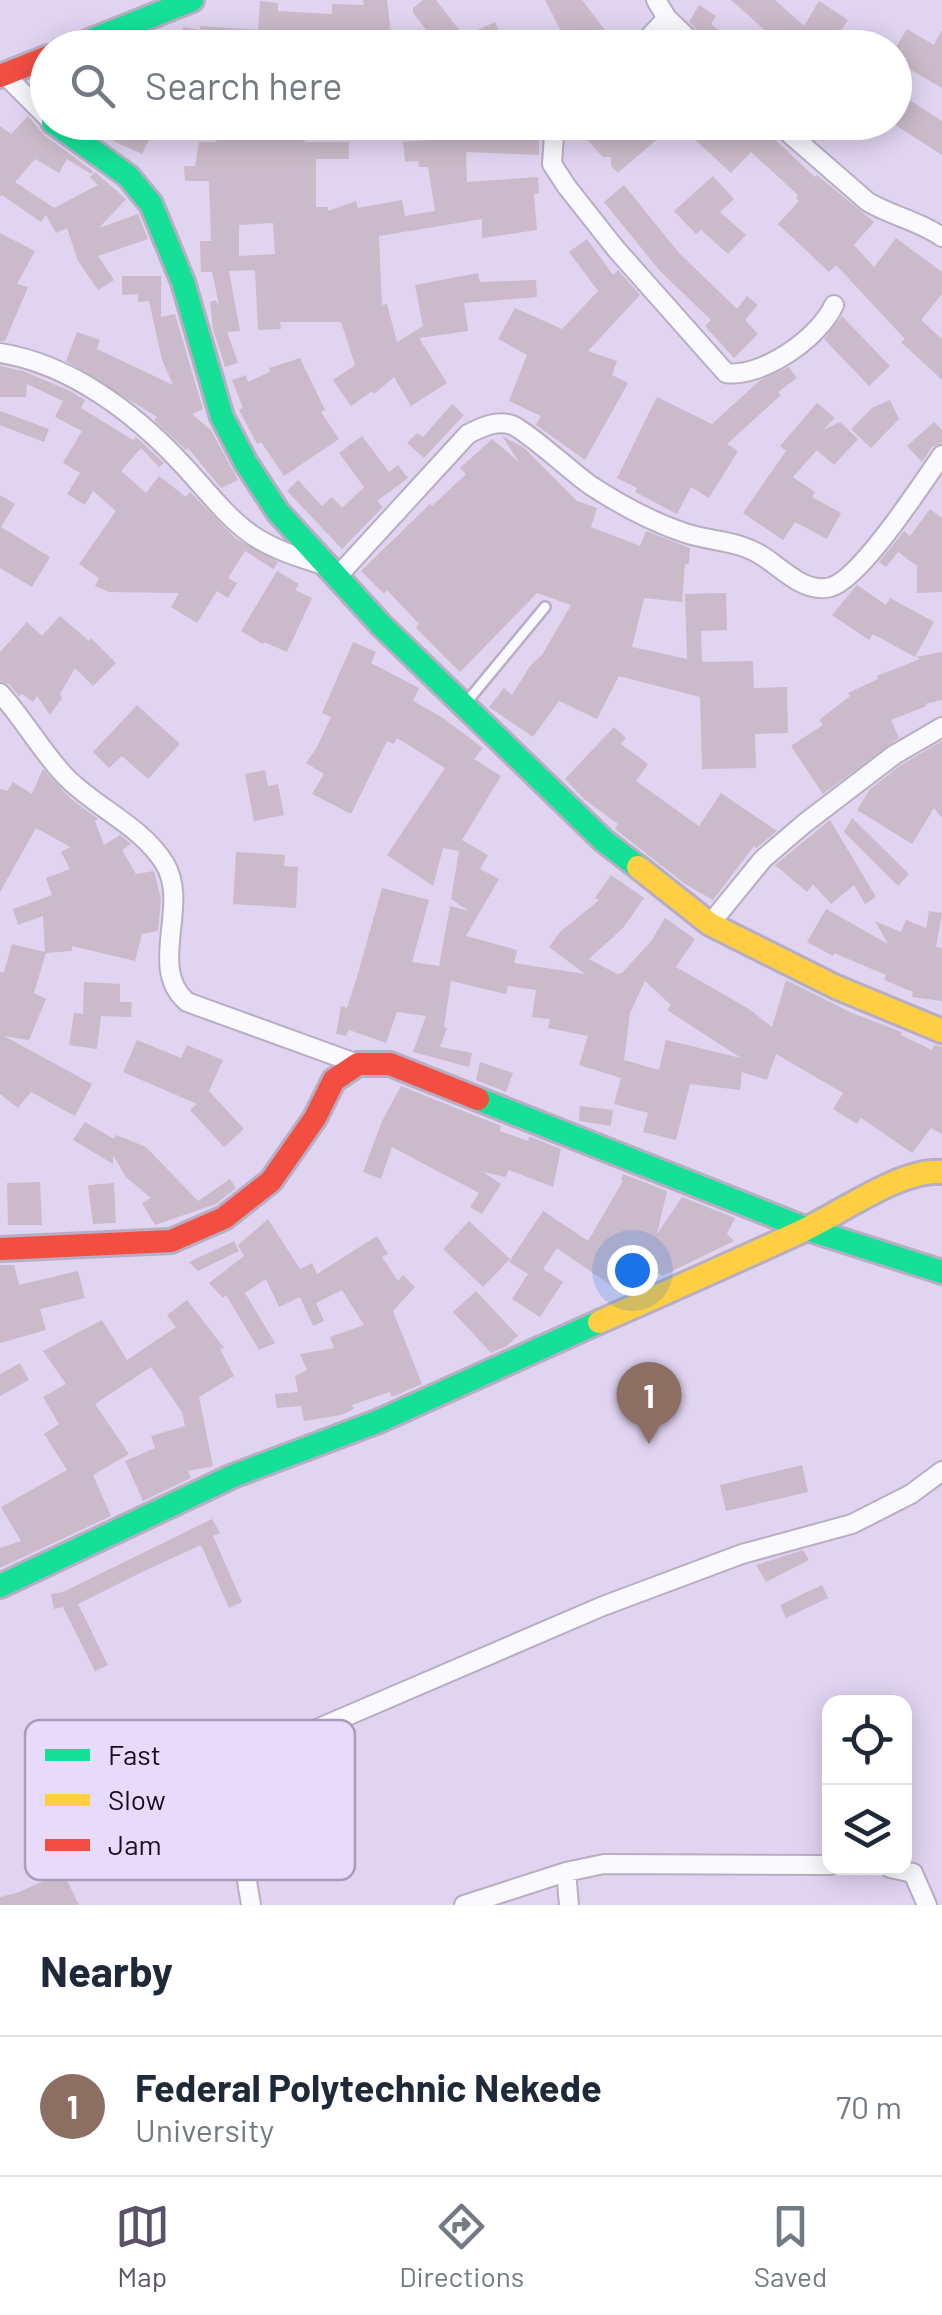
<!DOCTYPE html>
<html lang="en">
<head>
<meta charset="utf-8">
<style>
  body { margin:0; font-family:Barlow,sans-serif; background:#f6f6f7; color:#1f2937 }
  .controls { position:absolute; right:30px; bottom:30px; display:grid; overflow:hidden; border-radius:20px; box-shadow:0 5px 25px #0003 }
  .controls button { width:90px; height:90px; display:grid; place-items:center; padding:0; border:0; border-bottom:2px solid #e0e1e3; background:#fff; color:#1f2937; font:50px sans-serif }
  .you { position:absolute; left:632px; top:1270px; width:35px; height:35px; margin:-25px; border:8px solid #fff; border-radius:50%; background:#1a73e8; box-shadow:0 0 0 15px #1a73e833 }
  .badge { display:grid; place-items:center; width:65px; height:65px; border-radius:50%; background:#5b5168; color:#fff; font-size:32px; font-weight:700 }
  .pin { position:absolute; translate:-50% -82px; filter:drop-shadow(0 2px 5px #0008) }
  .pin::after { content:''; position:absolute; top:52px; width:35px; height:30px; background:inherit; clip-path:polygon(0 0,100% 0,50% 100%) }
  .list { margin:0; padding:0; list-style:none }
  h2 { display:flex; justify-content:space-between; align-items:center; height:130px; margin:0; padding:0 40px; font-size:42px }
  h2 small { font-size:32px; font-weight:400; color:#747a83 }
  .list li { display:grid; grid-template-columns:65px 1fr auto; gap:30px; align-items:center; box-sizing:border-box; height:140px; padding:0 40px; border-top:2px solid #e0e1e3 }
  .list b { display:block; font-size:38px; white-space:nowrap }
  .list p { margin:0; font-size:32px; white-space:nowrap; color:#747a83 }
  .list em { font-size:32px; font-style:normal; color:#747a83 }
  .icon { flex:none; width:55px; height:55px; fill:none; stroke:currentColor; stroke-width:2; stroke-linecap:round; stroke-linejoin:round }
  .map { position:relative; flex:none; width:942px; height:1905px; overflow:hidden }
  .search { position:absolute; background:#fff; box-shadow:0 5px 25px #0003; left:30px; right:30px; top:30px; height:110px; display:flex; align-items:center; gap:25px; box-sizing:border-box; padding:0 35px; border-radius:55px; color:#747a83; font-size:38px }
  .sheet { height:270px; background:#fff }
  nav { display:flex; justify-content:space-around; align-items:center; box-sizing:border-box; height:140px; border-top:2px solid #e0e1e3; background:#fff; font-size:28px; color:#747a83 }
  nav a { display:grid; justify-items:center; gap:5px }
  nav .on { color:#5b5168 }
  .map>svg:first-child { display:block }
  .building { fill:#cbbac9; fill-rule:evenodd }
  .lines { fill:none; stroke-linecap:round; stroke-linejoin:round }
  .lane-casing { stroke:#b7aec4; stroke-width:14 }
  .street-casing { stroke:#b7aec4; stroke-width:22 }
  .fast-casing { stroke:#b7aec4; stroke-width:28 }
  .slow-casing { stroke:#b7aec4; stroke-width:28 }
  .jam-casing { stroke:#b7aec4; stroke-width:28 }
  .lane { stroke:#faf9fd; stroke-width:9 }
  .street { stroke:#faf9fd; stroke-width:18 }
  .fast { stroke:#16e098; stroke-width:22 }
  .slow { stroke:#ffcf43; stroke-width:22 }
  .jam { stroke:#f24e42; stroke-width:22 }
  .key { fill:#e7dafa; stroke:#a89cb8; stroke-width:2.5 }
  .key-label { font-size:28px; fill:#140b1e }
</style>
</head>
<body>
<div class="map">
<svg width="942" height="1905" viewBox="0 0 942 1905">
  <rect width="100%" height="100%" fill="#e0d4f1"/>
  <!-- building -->
  <path class="building" d="M363,0H387L393,48H195L180,44L183,27L200,30V26L258,30L260,1L278,3V11L332,14V4L364,5Z
    M423,0H436L464,36L495,22L506,48H440L446,45L442,38L434,40L413,13V8Z
    M545,0H582L611,38L598,48H539L561,31Z
    M731,0H775L804,26L819,1L848,20L829,48H785Z
    M699,5L716,16L711,24L740,48H710L707,39L689,22Z
    M907,29L934,45L942,30V88L894,60V50Z
    M894,90L942,121V155L894,124Z
    M28,116L44,135L93,171L91,174L67,159L59,173L35,159L15,182L54,208L98,185L90,177L95,172L126,199L99,228L138,214L148,239L98,256L114,280L98,290L78,261L67,228L56,233L46,215L41,222L2,195L0,197V126L11,134Z
    M122,122H147L144,136L150,138L142,154L113,141Z
    M304,122L305,142H349V159H316V207H328V211L356,201L358,208L402,200L405,216L435,211L428,167H419L418,161L405,162L403,142L479,136L480,124L539,126V155L466,152L467,182L538,177L539,193L534,194L537,230L482,238V219L379,236L382,305L387,304L397,342L423,326L415,285L478,273L480,282L536,280L537,297L464,303L468,331L419,338L447,383L411,406L394,377L374,394L372,391L351,406L333,380L355,365L341,322H280L281,329L258,330L255,270L229,271L240,331L227,332L238,363L225,367L213,329L210,302L215,300L219,305L212,272H201L200,241H211L209,181H185L184,166H195L199,142H216L215,124ZM273,223L275,254L239,256V225Z
    M593,122H639L656,140L618,173L611,166V157H603L581,133Z
    M676,122H756L815,177L817,175L874,222L854,245L874,267L896,238L942,272V294L921,320L942,339V380L901,342L905,339L836,265L829,272L778,224L799,201L796,198L798,195L751,152L731,173Z
    M713,176L734,199L720,212L746,235L728,254L701,230L696,234L674,211Z
    M624,185L679,253L737,309L747,296L758,305L745,320L758,334L734,358L705,326L711,320L660,271L604,202Z
    M0,233L35,251L17,284L28,287L5,341H0Z
    M587,239L613,275L618,270L640,295L588,351L617,361L612,375L628,383L585,460L536,425L541,416L509,401L527,355L498,339L515,308L562,329L598,291L569,252Z
    M122,276H161V317L175,314L203,409L192,414L211,430L238,480L221,488L188,448L186,450L154,420L157,417L66,361L77,332L100,340L97,349L173,385L162,360L149,301L138,302V294L122,295Z
    M842,316L890,366L869,386L824,339Z
    M300,358L325,410L321,412L339,439L284,476L261,442L257,444L239,410L243,408L232,380L246,375L248,382L270,372L269,368Z
    M0,366L23,371L70,391L85,400L81,408L133,440L136,437L164,463L159,467L141,448L121,471L146,493L159,476L186,497L190,492L235,538L278,562L273,569L245,551L228,578L237,583L228,598L217,591L197,623L171,607L179,593L109,592L95,586L99,578L79,564L116,511L93,491L85,505L67,494L80,473L63,463L82,431L55,417L63,401L27,384L26,397H0Z
    M789,367L797,378L778,392L781,395L727,444L738,451L709,498L691,487L677,514L635,492L637,488L617,478L657,397L712,424L759,381Z
    M890,400L899,419L871,448L851,429L872,408Z
    M817,403L835,418L823,430L840,422L858,439L834,465L817,450L793,477L815,492L812,497L841,513L827,539L795,522L783,540L743,513L786,451L780,446Z
    M452,404L464,415L424,458L407,443L417,433L423,437Z
    M0,411L49,429L44,442L0,425Z
    M934,422L942,430V443L932,447L922,462L907,446Z
    M362,436L389,472L398,465L408,478L377,501L383,507L342,549L287,491L298,480L322,506L332,497L342,508L364,487L339,453Z
    M502,436L523,447L577,501L597,508L591,527L640,546L646,531L690,548L689,564H685L682,602L644,598L632,647L687,659L685,594L726,593L727,630L701,631L702,662L753,661L754,688L787,687L788,733L755,734L756,768L702,769L700,697L619,676L597,719L559,701L533,737L489,707L504,688L512,695L530,666L542,655L571,605L537,593L460,672L416,628L419,624L387,590L384,594L361,571L430,504L432,506L466,474L460,468L492,439L519,462Z
    M0,495L15,504L1,527L50,557L32,587L0,568Z
    M930,509L942,518V592L917,593V566L898,552L886,567L879,562L904,531L910,536Z
    M277,571L299,584L295,590L312,598L287,652L264,642L263,644L241,631Z
    M857,585L886,605L890,598L934,622L915,657L873,634L869,640L832,615Z
    M60,616L89,641L91,638L116,663L93,686L75,668L60,694L62,698L50,715L37,696L33,702L22,694L19,696L9,684L0,681V652L27,622L42,636Z
    M353,642L376,652L371,663L419,688L413,701L443,718L483,748L474,759L501,776L462,840L488,855L480,869L499,879L466,936L517,950L514,963L585,974L549,947L560,932L599,900L595,898L611,875L644,898L623,928L589,959L617,974L622,973L652,940L665,918L695,939L676,967L749,1009L772,1027L786,980L852,1013L902,1032L901,1035L932,1050L934,1045L942,1047V1134L931,1128L912,1153L861,1118L857,1124L833,1109L843,1093L776,1054L767,1080L742,1072L740,1090L690,1084L676,1140L643,1132L648,1113L614,1104L621,1078L579,1065L588,1036L548,1028L550,1019L532,1017L536,990L508,986L506,994L451,981L444,1027L447,1028L440,1047L472,1053L469,1067L413,1052L426,1016L397,1012L386,1043L349,1030L346,1036L336,1034L341,1006L347,1008L357,977L382,888L429,900L412,962L439,966L450,906L469,911L451,899L459,851L443,848L433,886L387,855L445,768L397,738L394,744L387,741L351,814L312,794L324,774L306,763L316,749L331,717L322,713ZM645,981L671,1005L667,1010L741,1058L666,1040L659,1070L624,1060L630,1013Z
    M942,652V700L925,704L927,706L891,720L899,738L823,794L791,746L823,725L819,720L850,696L848,693L878,679L877,676L920,659L916,657Z
    M137,705L180,744L148,779L122,756L109,768L93,752Z
    M614,727L626,738L621,744L648,764L636,781L699,826L721,793L777,831L756,848L754,846L713,900L685,884L615,829L618,824L584,799L565,779Z
    M942,741V818L934,808L912,844L857,810L870,789L901,765Z
    M43,769L70,798L98,819L95,821L104,845L120,835L131,844L122,850L136,874L154,871L161,899L158,931L142,934L135,961L72,946V951L46,953L34,993L46,999L29,1040L4,1036L92,1084L75,1116L31,1092L18,1108L0,1094V972H4L12,944L45,952L43,916L18,925L13,909L52,895L46,878L70,869L61,852L70,847L36,828L0,892V789L7,791L13,782L32,794Z
    M265,770L268,786L278,784L284,815L254,821L245,774Z
    M852,818L909,874L898,886L844,832Z
    M830,820L876,897L865,904L854,885L831,904L813,884L807,892L775,865Z
    M236,852L285,855L284,866L298,867L296,908L233,904Z
    M826,909L888,944L875,921L901,932L906,920L926,928L929,911L942,913L936,947L942,948V1001L912,997L913,992L884,980L886,975L834,953L833,956L807,942Z
    M84,982L120,984V1002H132L131,1017L101,1016L97,1049L69,1045L74,1013L83,1014Z
    M137,1040L181,1058L187,1045L223,1060L209,1091L244,1129L224,1147L190,1110L197,1104L123,1072Z
    M480,1062L513,1073L506,1092L476,1080Z
    M401,1086L501,1126L500,1131L528,1141L529,1136L561,1149L553,1187L509,1170L505,1177L483,1172L501,1184L482,1214L470,1207L479,1193L392,1147L381,1179L363,1172L382,1121Z
    M580,1106L613,1110L611,1126L579,1121Z
    M85,1122L114,1139L116,1135L146,1147L198,1201L230,1179L236,1188L216,1204L155,1225L142,1203L151,1198L126,1177L113,1155V1164L73,1140Z
    M623,1174L667,1191L657,1234L682,1197L735,1218L727,1234L734,1241L662,1276L656,1271L648,1282L623,1294L557,1248L543,1269L563,1282L540,1317L512,1299L528,1274L509,1262L543,1211L588,1241L623,1181L621,1180Z
    M40,1182L42,1225H8L7,1183Z
    M114,1183L116,1223L93,1224L88,1185Z
    M268,1219L300,1269L312,1263L317,1274L377,1236L388,1254L382,1257L398,1281L403,1275L415,1287L393,1311L422,1384L392,1397L390,1392L352,1405L354,1409L341,1415L304,1421L301,1406L277,1408L275,1394L298,1392L295,1376L307,1370L300,1354L334,1348L330,1337L364,1325L342,1290L316,1303L324,1321L313,1326L300,1297L279,1307L266,1279L245,1293L275,1343L259,1350L226,1295L223,1298L209,1283L244,1256L238,1245Z
    M469,1221L510,1259L483,1287L443,1249Z
    M234,1241L239,1251L198,1271L189,1262Z
    M0,1265H14L19,1285L78,1271L85,1298L40,1309L46,1330L0,1343Z
    M476,1291L518,1336L507,1346L491,1353L453,1312Z
    M187,1300L224,1348L220,1349L234,1376L199,1397L213,1466L188,1471L191,1478L143,1501L125,1461L155,1448L151,1436L185,1426L182,1412L151,1367L95,1404L129,1454L93,1475L111,1516L0,1568V1548L21,1541L1,1507L67,1470L44,1434L59,1424L43,1397L66,1384L43,1351L102,1320L127,1360L176,1327L167,1315Z
    M20,1363L29,1380L0,1396V1374Z
    M802,1465L808,1492L726,1511L720,1485Z
    M212,1519L220,1533L213,1536L242,1602L229,1608L201,1545L144,1571L78,1604L108,1665L95,1671L63,1607L54,1609L51,1594L63,1592Z
    M803,1550L809,1560L766,1582L756,1565Z
    M822,1585L828,1598L786,1618L780,1605Z
    M63,1872L79,1905H0V1897L17,1893Z"/>
  <g class="lines">
    <defs>
      <path id="lane" d="M465,704L545,607"/>
      <path id="street" d="M656,0L667,18L698,48
        M639,48L667,18
        M4,74L48,118
        M562,122L554,135L552,164L567,187L616,249L726,373C762,378 819,338 834,305
        M776,122L868,202C892,216 919,221 942,237
        M0,353C70,364 135,413 182,464C204,487 226,517 252,535C274,550 299,557 323,565
        M336,578L468,434C482,427 496,420 512,425C527,431 573,473 590,485C619,504 652,522 685,533C712,542 739,540 764,557C784,570 805,594 831,587C861,578 922,484 942,455
        M0,693C23,718 44,755 66,777C96,808 142,826 165,864C190,906 147,968 187,1002L358,1064
        M710,924L763,859L805,823L894,755L942,727
        M890,1868L913,1873L927,1905
        M566,1872L569,1905
        M251,1905L235,1809L236,1776L249,1758L603,1606L742,1554L852,1524L911,1494L942,1471
        M464,1905L566,1872L604,1864L830,1865"/>
      <path id="fast" d="M72,48L192,0
        M53,122L128,176L151,204L183,282L222,417L246,463L278,512L381,625L604,841L638,867
        M478,1099L807,1229L942,1272
        M0,1586L233,1476L379,1421L599,1322"/>
      <path id="slow" d="M638,867L710,924L836,987L942,1031
        M599,1322C667,1292 735,1262 802,1231C839,1214 902,1168 942,1172"/>
      <path id="jam" d="M0,76L48,57
        M0,1249L171,1241L224,1218L271,1181L315,1118L334,1080L358,1064H390L478,1099"/>
    </defs>
    <!-- lane casing -->
    <use href="#lane" class="lane-casing"/>
    <!-- street casing -->
    <use href="#street" class="street-casing"/>
    <!-- fast casing -->
    <use href="#fast" class="fast-casing"/>
    <!-- slow casing -->
    <use href="#slow" class="slow-casing"/>
    <!-- jam casing -->
    <use href="#jam" class="jam-casing"/>
    <!-- lane -->
    <use href="#lane" class="lane"/>
    <!-- street -->
    <use href="#street" class="street"/>
    <!-- fast -->
    <use href="#fast" class="fast"/>
    <!-- slow -->
    <use href="#slow" class="slow"/>
    <!-- jam -->
    <use href="#jam" class="jam"/>
  </g>
  <!-- legend -->
  <rect x="25" y="1720" width="330" height="160" rx="15" class="key"/>
  <rect x="45" y="1749" width="45" height="12" fill="#16e098"/>
  <rect x="45" y="1794" width="45" height="12" fill="#ffcf43"/>
  <rect x="45" y="1839" width="45" height="12" fill="#f24e42"/>
  <g class="key-label">
    <text x="108" y="1765">Fast</text>
    <text x="108" y="1810">Slow</text>
    <text x="108" y="1855">Jam</text>
  </g>
</svg>
<div class="controls">
<button><svg class="icon" aria-label="locate" viewBox="0 0 24 24"><circle cx="12" cy="12" r="6"/><path d="M12 2v4M12 18v4M2 12h4M18 12h4"/></svg></button>
<button><svg class="icon" aria-label="layers" viewBox="0 0 24 24"><path d="M12 4l9 5-9 5-9-5zM3 14l9 5 9-5"/></svg></button>
</div>
<div class="you"></div>
<div class="pin badge" style="left:649px;top:1444px;background:#8d6e63">1</div>
<div class="search"><svg class="icon" aria-label="search" viewBox="0 0 24 24"><circle cx="10" cy="10" r="6"/><path d="M15 15l6 6"/></svg>Search here</div>
</div>
<section class="sheet">
<h2>Nearby<small></small></h2>
<ul class="list">
<li><span class="badge" style="background:#8d6e63">1</span><div><b>Federal Polytechnic Nekede</b><p>University</p></div><em>70 m</em></li>
</ul>
</section>
<nav>
<a class="on"><svg class="icon" aria-label="map" viewBox="0 0 24 24"><path d="M3 6l6-2 6 2 6-2v14l-6 2-6-2-6 2zM9 4v14M15 6v14"/></svg>Map</a>
<a><svg class="icon" aria-label="directions" viewBox="0 0 24 24"><path d="M12 3l9 9-9 9-9-9zM9 14v-3h6M13 9l2 2-2 2"/></svg>Directions</a>
<a><svg class="icon" aria-label="saved" viewBox="0 0 24 24"><path d="M7 4h10v16l-5-4-5 4z"/></svg>Saved</a>
</nav>
</body>
</html>
